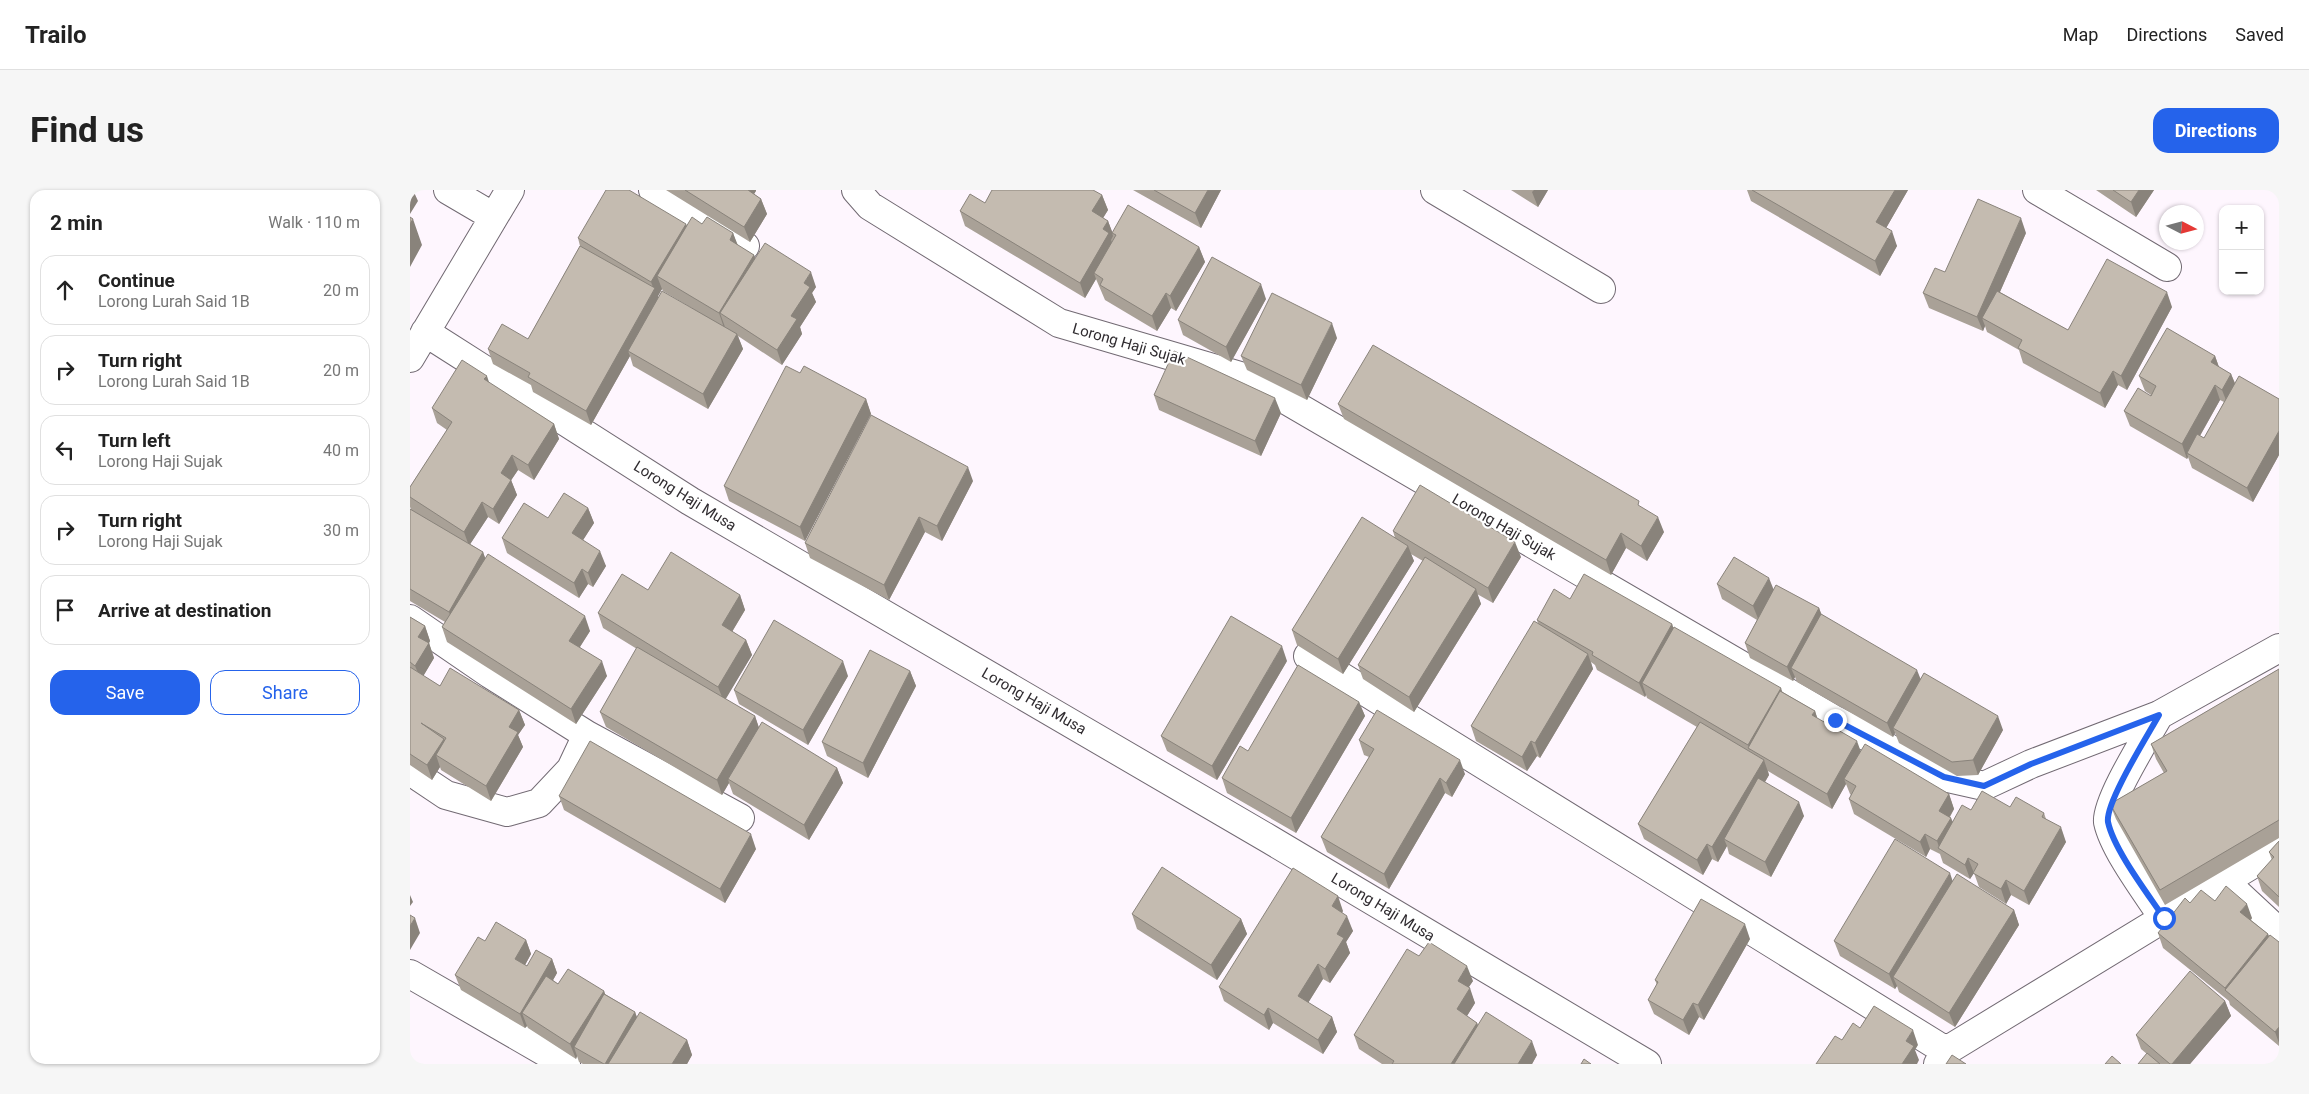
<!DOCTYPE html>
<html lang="en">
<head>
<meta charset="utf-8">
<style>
  body { margin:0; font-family:Roboto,sans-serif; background:#f6f6f6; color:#222 }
  .controls { position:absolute; right:15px; top:15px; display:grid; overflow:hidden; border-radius:10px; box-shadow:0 1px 4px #0004 }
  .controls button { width:45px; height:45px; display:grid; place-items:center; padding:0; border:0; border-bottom:1px solid #e0e0e0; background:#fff; color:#222; font:25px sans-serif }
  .compass { position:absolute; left:1749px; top:15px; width:45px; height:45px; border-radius:50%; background:#fff; box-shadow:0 1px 4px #0004; rotate:96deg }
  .stop { position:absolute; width:15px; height:15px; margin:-11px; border:4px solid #2563eb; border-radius:50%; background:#fff }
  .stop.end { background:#2563eb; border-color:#fff; box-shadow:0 1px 5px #0008 }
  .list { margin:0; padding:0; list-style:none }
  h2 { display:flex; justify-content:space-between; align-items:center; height:65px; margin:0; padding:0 20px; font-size:21px }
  h2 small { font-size:16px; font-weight:400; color:#767676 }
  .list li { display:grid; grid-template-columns:32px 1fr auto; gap:15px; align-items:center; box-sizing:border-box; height:70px; margin:0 10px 10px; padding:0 10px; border:1px solid #e0e0e0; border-radius:15px }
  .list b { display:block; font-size:19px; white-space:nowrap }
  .list p { margin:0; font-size:16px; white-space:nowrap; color:#767676 }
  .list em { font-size:16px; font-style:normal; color:#767676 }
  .actions { display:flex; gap:10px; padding:15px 20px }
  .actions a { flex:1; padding:11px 0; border:1px solid #2563eb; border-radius:15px; text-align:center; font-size:18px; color:#2563eb }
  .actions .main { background:#2563eb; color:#fff }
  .icon { flex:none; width:28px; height:28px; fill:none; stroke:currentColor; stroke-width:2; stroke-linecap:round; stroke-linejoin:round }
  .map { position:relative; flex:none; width:1869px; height:874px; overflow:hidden; border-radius:15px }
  header { display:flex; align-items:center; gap:30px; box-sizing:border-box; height:70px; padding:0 25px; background:#fff; border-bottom:1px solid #e0e0e0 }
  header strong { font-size:24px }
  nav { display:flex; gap:28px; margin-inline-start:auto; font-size:18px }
  .intro { display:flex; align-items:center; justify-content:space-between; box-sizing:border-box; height:120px; padding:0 30px }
  h1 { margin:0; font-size:35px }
  .button { padding:12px 22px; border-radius:15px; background:#2563eb; color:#fff; font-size:18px; font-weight:700 }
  main { display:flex; gap:30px; padding:0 30px }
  aside { flex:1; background:#fff; border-radius:15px; box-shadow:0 1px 4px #0004 }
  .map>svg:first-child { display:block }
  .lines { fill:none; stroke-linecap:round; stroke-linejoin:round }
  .street-casing { stroke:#726a73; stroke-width:30 }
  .street { stroke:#fff; stroke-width:28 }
  .wall { fill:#a9a197; fill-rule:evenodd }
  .shaded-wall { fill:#89837b }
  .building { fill:#c4bbb0; stroke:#89837b }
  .route { stroke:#2563eb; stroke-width:6 }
  .labels { text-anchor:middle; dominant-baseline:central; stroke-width:4.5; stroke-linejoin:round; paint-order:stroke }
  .street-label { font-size:15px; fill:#302c30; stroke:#fff }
</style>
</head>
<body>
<header>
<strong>Trailo</strong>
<nav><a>Map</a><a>Directions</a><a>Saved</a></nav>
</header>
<div class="intro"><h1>Find us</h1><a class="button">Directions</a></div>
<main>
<aside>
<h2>2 min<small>Walk · 110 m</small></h2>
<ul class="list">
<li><svg class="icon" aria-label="ahead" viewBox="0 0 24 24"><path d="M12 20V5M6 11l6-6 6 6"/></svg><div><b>Continue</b><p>Lorong Lurah Said 1B</p></div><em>20 m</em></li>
<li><svg class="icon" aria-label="right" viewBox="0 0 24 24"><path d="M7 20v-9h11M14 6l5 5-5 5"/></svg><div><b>Turn right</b><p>Lorong Lurah Said 1B</p></div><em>20 m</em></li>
<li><svg class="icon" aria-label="left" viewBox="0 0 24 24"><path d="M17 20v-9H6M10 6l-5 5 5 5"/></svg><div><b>Turn left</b><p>Lorong Haji Sujak</p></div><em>40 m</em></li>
<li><svg class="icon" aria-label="right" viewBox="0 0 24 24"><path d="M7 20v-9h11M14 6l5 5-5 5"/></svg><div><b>Turn right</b><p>Lorong Haji Sujak</p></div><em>30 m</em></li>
<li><svg class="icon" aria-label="arrive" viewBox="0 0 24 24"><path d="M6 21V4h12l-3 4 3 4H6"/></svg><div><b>Arrive at destination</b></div></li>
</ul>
<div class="actions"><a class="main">Save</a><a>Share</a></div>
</aside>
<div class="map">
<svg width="1869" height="874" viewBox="0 0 1869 874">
  <rect width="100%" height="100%" fill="#fef6fe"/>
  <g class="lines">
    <defs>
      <path id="street" d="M38,0L84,27
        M243,0L335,56
        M446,0L460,16L649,133L840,189L1425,530L1534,587L1574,596L1621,574L1749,525L1869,458
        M1025,0L1191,99
        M1627,0L1757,77
        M15,142L280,311L859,649L1237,874
        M0,168L100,0
        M0,429L80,484L177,545L161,579L129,613L97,622L36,605L0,581
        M898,466L1536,861
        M1749,525C1738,545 1695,613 1698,632C1704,660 1738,704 1754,729
        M177,545L330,628
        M1813,690L1869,742
        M0,784L156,874
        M1528,874L1536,861L1869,658"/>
    </defs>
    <!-- street casing -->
    <use href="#street" class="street-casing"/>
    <!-- street -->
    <use href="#street" class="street"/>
  </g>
  <!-- wall -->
  <path class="wall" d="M256,0H346L344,4L351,9L357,24L340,52Z
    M723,0H811L791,38Z
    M1101,0H1138L1128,17Z
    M1337,0H1498L1476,38L1487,56L1470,86L1341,11Z
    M1686,0H1744L1726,27Z
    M692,5L698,20L693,28L698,31L702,42L789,57L795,72L766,121L761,118L747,141L695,110L686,89L675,108L555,36L550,21L575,13Z
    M276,34L277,36L292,34L323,43L327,55L344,65L345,69L406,97L402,103L406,112L390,137L392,144L372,175L328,146L333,159L298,219L223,176L220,166L181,235L123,202L121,195L83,174L78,159L118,149L170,56L168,48ZM252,99L253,101L285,120L248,107V106Z
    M1616,43L1590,102L1658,140L1762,117L1717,200L1708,195L1695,218L1613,173L1609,160L1577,142L1575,136L1573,141L1519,118L1513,103L1535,82Z
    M856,109L821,172L773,145L768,130Z
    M927,148L897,210L837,180L831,166Z
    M1805,166L1809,177L1821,184L1825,193L1869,209V265L1843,312L1782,278L1778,267L1777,269L1720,236L1714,221L1741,205L1735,201L1729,186ZM1810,210L1814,212L1794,248L1790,246Z
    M390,183L456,209L461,224L395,351L319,311L314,296Z
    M79,193L144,234L149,249L124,290L108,280L101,290L107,305L89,334L78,327L60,354L73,362L75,368L180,441L170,457L197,486L166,534L37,452L32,437L35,432L0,411V319H1L0,317V297L37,240L27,233L22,218Z
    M744,205L871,223L851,266L749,220Z
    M928,214L1254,342L1237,371L1216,358L1201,385L934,229Z
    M563,291L532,351L515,342L479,410L400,368L395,353Z
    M178,318L184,333L173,350L196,376L183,397L178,394L169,408L97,363L92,348L138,328Z
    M983,341L1111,367L1083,413L1067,404L1071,414L1004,522L953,489L948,475L1013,371L1001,364L1004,371L933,484L887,455L882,440L985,348Z
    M1307,394L1363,399L1409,418L1411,424L1511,489L1593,540L1568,585L1547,586L1489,553L1485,543L1483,547L1387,492L1385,487L1383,491L1340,468L1335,453L1347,430L1312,409Z
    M238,400L330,405L335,420L322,442L336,450L342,465L315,509L345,526L349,538L427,578L433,593L399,650L323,604L319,593L312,605L196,537L190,522L227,459L193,438L188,423Z
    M1160,409L1262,434L1263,438L1405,521L1407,528L1451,561L1539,604L1544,619L1540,627L1543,632L1561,620L1600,617L1634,623L1636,629L1656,652L1619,715L1601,705L1596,714L1569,697L1564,683L1560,689L1533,673L1530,664L1520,659L1516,667L1444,624L1439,609L1441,605L1440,604L1436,594L1422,619L1358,581L1359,585L1355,592L1394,626L1361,687L1319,664L1317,656L1308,672L1302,669L1293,685L1234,649L1228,634L1287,537L1237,508L1236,505L1235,507L1187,480L1185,475L1181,472L1183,479L1130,568L1127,566L1117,581L1066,551L1061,536L1128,434L1127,430Z
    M0,427L15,436L20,451L19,453L24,468L13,486L30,496L109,520L115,535L108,545L113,557L81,611L31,580L30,577L22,590L0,575Z
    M877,471L807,590L757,561L751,546Z
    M1869,479V648L1755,715L1706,629L1700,614L1754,583L1746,569L1741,554Z
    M500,481L506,496L458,588L417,566L412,552Z
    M438,486L398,555L329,514L324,500Z
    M949,512L955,526L886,643L817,603L812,588L838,561Z
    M949,550L1055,584L1042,607L1035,603L979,699L917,662L911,647L959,567L954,565Z
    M149,606L346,659L315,713L154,620Z
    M1869,651V717L1852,701L1847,686L1862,670L1859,662Z
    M1543,691L1604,720L1609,735L1545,837L1489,802L1487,796L1485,799L1430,766L1424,751Z
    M1805,711L1842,728L1841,730L1858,744L1859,746L1869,752V856L1820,815L1819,811L1753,758L1748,743Z
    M933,721L932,723L943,741L936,752L940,763L920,793L913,789L898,813L922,827L927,842L913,864L863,833L859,840L814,811L809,797Z
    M722,724L831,729L837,744L807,790L727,739Z
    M1340,749L1294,830L1289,827L1279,845L1244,824L1238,810L1247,795L1245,790Z
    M116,750L121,764L115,775L117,776L142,769L147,783L143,790L148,794L194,801L195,804L225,822L227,827L277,850L282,865L277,874H173L169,872L167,866L166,869L118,838L117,836L115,838L51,800L45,785L75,751Z
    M1009,766L1063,791L1058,797L1065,813L1057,826L1067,833L1068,835L1127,865L1122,874H972L949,859L944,845Z
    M1815,811L1821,826L1780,874H1728L1737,864L1731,859L1726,845Z"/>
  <!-- shaded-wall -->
  <path class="shaded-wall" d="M0,0H3L8,11L0,24Z
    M335,0H346V1L339,12Z
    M798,0H811L791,38L785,23Z
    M1124,0H1138L1128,17L1122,2Z
    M1485,0H1498L1471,47L1466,32Z
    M1729,0H1744L1726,27L1721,12Z
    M692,5L698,20L688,36L682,21Z
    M351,9L357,24L340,52L334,37Z
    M1611,28L1616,43L1577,131L1572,128L1575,136L1573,141L1567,127Z
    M3,29L12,55L0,77V34Z
    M698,31L703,44L702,43L703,46L701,50L704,58L684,83L686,89L675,108L670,93L693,39Z
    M276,34L281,48L247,86L252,99L248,106L250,113L218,161L220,166L181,235L176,221L244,100L241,92Z
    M1482,41L1487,56L1470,86L1465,71Z
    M323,43L329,58L320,50Z
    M789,57L795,72L766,121L760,106Z
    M344,65L349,79L310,123L315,137L314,138L309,123Z
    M401,82L406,97L402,103L406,112L390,137L392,144L372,175L367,160L381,126L394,93Z
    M851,94L856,109L821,172L816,157Z
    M1757,102L1762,117L1717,200L1711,186Z
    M756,103L761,118L747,141L742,126Z
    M922,133L927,148L897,210L891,195Z
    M327,144L333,159L298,219L293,204Z
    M1805,166L1810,180L1801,172Z
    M1703,181L1708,195L1695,218L1690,203Z
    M1821,184L1827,199L1818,215L1812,200Z
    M77,186L82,201L74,189Z
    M1805,195L1810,210L1779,265L1777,263L1778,267L1777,269L1772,254Z
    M865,208L871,223L851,266L845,251Z
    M456,209L461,224L395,351L390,337Z
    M144,234L149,249L124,290L118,275Z
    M1869,241V265L1843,312L1837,298Z
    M102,265L108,280L96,298L91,283Z
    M558,277L563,291L532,351L527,336Z
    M101,290L107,305L89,334L83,319Z
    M72,312L78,327L59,356L54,342Z
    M178,318L184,333L168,358L162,343Z
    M509,327L515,342L479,410L474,395Z
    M1248,327L1254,342L1237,371L1231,356Z
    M1211,343L1216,358L1201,385L1196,370Z
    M1105,352L1111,367L1083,413L1078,398Z
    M998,356L1004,371L933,484L928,469Z
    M190,361L196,376L183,397L178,383Z
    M73,362L78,376L44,437L39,422Z
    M172,379L178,394L169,408L164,393Z
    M1359,388L1365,403L1349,431L1343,416Z
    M1066,399L1071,414L1004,522L999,507Z
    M330,405L335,420L317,450L312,435Z
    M1409,418L1415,433L1381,478L1385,487L1383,491L1377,477Z
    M175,426L180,441L164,466L159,451Z
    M1262,434L1267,449L1232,493L1236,505L1235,507L1229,493Z
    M15,436L20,451L19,453L24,468L11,490L5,476L8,447Z
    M336,450L342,465L314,512L308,497Z
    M872,456L877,471L807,590L802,576Z
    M1178,464L1183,479L1130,568L1125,553Z
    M192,471L197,486L166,534L161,519Z
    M433,471L438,486L398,555L393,540Z
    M1507,480L1513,495L1483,538L1485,543L1483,547L1477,533Z
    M500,481L506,496L458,588L453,573Z
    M1371,498L1376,513L1340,560L1338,555Z
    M949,512L955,526L886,643L881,628Z
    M109,520L115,535L108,545L113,557L81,611L76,596L99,537Z
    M1405,521L1410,536L1402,525Z
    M345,526L350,541L318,589L319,593L312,605L307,590Z
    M1588,526L1593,540L1568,585L1563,570Z
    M34,549L39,564L26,565L30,577L22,590L17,575Z
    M1121,551L1127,566L1117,581L1112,567Z
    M1447,551L1452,565L1434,589L1436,594L1422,619L1417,604Z
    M1050,570L1055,584L1042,607L1036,593Z
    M1354,570L1359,585L1319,652L1314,649L1317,656L1308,672L1302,657Z
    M427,578L433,593L399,650L394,635Z
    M1030,588L1035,603L979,699L974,684Z
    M1539,604L1544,619L1534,636L1529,621Z
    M1389,612L1394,626L1361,687L1355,672Z
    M1541,628L1547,643L1530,660L1527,651Z
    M1651,637L1656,652L1619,715L1614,701Z
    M341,644L346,659L315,713L310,699Z
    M1515,644L1520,659L1516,667L1510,652Z
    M1297,654L1302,669L1293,685L1287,670Z
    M1558,668L1564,683L1560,689L1555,675Z
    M1540,683L1545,698L1483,787L1487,796L1485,799L1479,784Z
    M1596,690L1601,705L1596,714L1591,699Z
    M0,705L3,712L0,716Z
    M928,706L933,721L927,731L922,716Z
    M1837,714L1842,728L1835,736L1830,722Z
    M1604,720L1609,735L1545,837L1539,823Z
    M937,726L943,741L936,752L940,763L920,793L915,779L927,744Z
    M5,728L10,743L0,760V736Z
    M831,729L837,744L807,790L801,775Z
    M1335,734L1340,749L1294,830L1288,815Z
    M1858,744L1863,759L1816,801L1815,798Z
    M116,750L121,764L110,784L105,769Z
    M142,769L147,783L121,829L112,823L117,836L115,838L110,824Z
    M908,774L913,789L893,821L888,806Z
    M1057,776L1063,791L1053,806L1048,791Z
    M1060,798L1065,813L1052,834L1047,819Z
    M194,801L199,816L164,857L167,866L166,869L160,854Z
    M1815,811L1821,826L1780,874H1762Z
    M1283,813L1289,827L1279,845L1273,830Z
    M858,818L863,833L859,840L854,825Z
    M225,822L230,837L209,874H195Z
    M922,827L927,842L913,864L908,850Z
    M1067,833L1072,847L1055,874H1041Z
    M1869,837V853L1865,842Z
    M1503,840L1508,855L1505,860L1509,870L1507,874H1492L1496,851Z
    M277,850L282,865L277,874H262Z
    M1122,851L1127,865L1122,874H1108Z"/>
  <!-- building -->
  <path class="building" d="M196,0H219L276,34L241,92L168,48Z
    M275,0H338L351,9L334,37Z
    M582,0H683L692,5L682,21L698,31L693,39L699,43L670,93L550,21L560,4L575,13Z
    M744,0H798L785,23Z
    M1342,0H1485L1466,32L1482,41L1465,71Z
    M1703,0H1729L1721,12Z
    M1568,9L1611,28L1567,127L1513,103L1525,78L1535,82Z
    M718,15L789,57L760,106L756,103L742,126L690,95L693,89L684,83L706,45L702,43Z
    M0,27L3,29L0,34Z
    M282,27L292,34L297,27L323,43L320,50L344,65L309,123L247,86Z
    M355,53L401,82L394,93L400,97L381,126L387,129L367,160L310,123Z
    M170,56L245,98L176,221L118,187L120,183L78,159L92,134L118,149Z
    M802,67L851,94L816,157L768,130Z
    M1697,69L1757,102L1711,186L1703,181L1690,203L1608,158L1612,150L1572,128L1587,101L1658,140Z
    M252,101L327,144L293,204L218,161Z
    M862,103L922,133L891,195L831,166Z
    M1757,138L1805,166L1801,172L1821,184L1812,200L1805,195L1772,254L1714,221L1728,198L1741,206L1746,196L1729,186Z
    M963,155L1229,311L1228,315L1248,327L1231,356L1211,343L1196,370L928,214Z
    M764,161L865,208L845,251L744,205Z
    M52,170L77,186L74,189L144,234L118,275L102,265L91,283L101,290L83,319L72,312L54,342L0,307V297L42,232L22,218Z
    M376,176L390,183L394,176L456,209L390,337L314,296Z
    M1829,186L1869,209V241L1837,298L1777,263L1787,244L1794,248Z
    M461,225L558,277L527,336L509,327L474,395L395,353Z
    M1010,295L1105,352L1078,398L983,341Z
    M154,303L178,318L162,343L190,361L178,383L172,379L164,393L92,348L114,313L138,328Z
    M0,319L73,362L39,422L0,399Z
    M952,327L998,356L928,469L882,440Z
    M261,362L330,405L312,435L336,450L308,497L188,423L212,384L238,400Z
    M78,364L175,426L159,451L192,471L161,519L32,437Z
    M1015,367L1066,399L999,507L948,475Z
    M1324,367L1359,388L1343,416L1307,394Z
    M1174,384L1262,434L1229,493L1182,465L1183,462L1127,430L1144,399L1160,409Z
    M1366,395L1409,418L1377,477L1335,453Z
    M1411,424L1507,480L1477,533L1381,478Z
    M821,426L872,456L802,576L751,546Z
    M0,427L15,436L8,447L19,453L5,476L0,472Z
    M364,430L433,471L393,540L324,500Z
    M1124,431L1178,464L1125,553L1121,551L1112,567L1061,536Z
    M1264,437L1371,498L1338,555L1232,493Z
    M227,457L345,526L307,590L190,522Z
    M460,460L500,481L453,573L412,552Z
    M888,475L949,512L881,628L812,588L830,556L838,561Z
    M0,477L30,496L40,478L109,520L99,537L108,542L76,596L26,565L36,548L11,533L34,549L17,575L0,564Z
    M1869,479V630L1750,700L1700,614L1757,581L1741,554Z
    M1514,483L1588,526L1563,570L1542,572L1483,538Z
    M1370,501L1405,521L1402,525L1447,551L1417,604L1338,558Z
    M967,520L1050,570L1036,593L1030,588L974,684L911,647L964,559L949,550Z
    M352,532L427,578L394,635L318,589Z
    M1290,532L1354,570L1302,657L1297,654L1287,670L1228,634Z
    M180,551L341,644L310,699L149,606Z
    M1455,554L1539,604L1529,621L1541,628L1527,651L1515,644L1510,652L1439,609L1446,596L1434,589Z
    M1348,588L1389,612L1355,672L1314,649Z
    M1572,601L1600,617L1606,607L1634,623L1632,627L1651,637L1614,701L1596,690L1591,699L1563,683L1568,674L1558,668L1555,675L1528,658L1552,615L1561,620Z
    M1485,649L1540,683L1479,784L1424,751Z
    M1869,651V707L1847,686L1864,667L1859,662Z
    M752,677L831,729L801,775L722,724Z
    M883,678L928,706L922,716L937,726L927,744L934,748L915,779L908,774L888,806L922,827L908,850L858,818L854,825L809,797Z
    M1547,684L1604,720L1539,823L1483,787Z
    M1816,696L1837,714L1830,722L1858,744L1815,798L1748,743L1775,708L1780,713L1791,700L1805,711Z
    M1291,709L1335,734L1288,815L1283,813L1273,830L1238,810L1248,792L1245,790Z
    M0,725L5,728L0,736Z
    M86,732L116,750L105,769L117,776L126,760L142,769L110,824L45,785L68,747L75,751Z
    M1860,745L1869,752V837L1865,842L1815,800Z
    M1019,752L1057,776L1048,791L1060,798L1047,819L1067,833L1041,874H982L984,871L944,845L997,759L1009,766Z
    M158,779L194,801L160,854L112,823L136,786L148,794Z
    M1780,781L1815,811L1762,874H1760L1726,845Z
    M194,804L225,822L195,874H194L164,857Z
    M1464,816L1503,840L1496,851L1504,856L1492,874H1406L1425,846L1432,850L1443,833L1450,838Z
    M230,822L277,850L262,874H198Z
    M1076,822L1122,851L1108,874H1044Z
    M1737,863L1750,874H1728Z
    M1542,865L1556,874H1536Z
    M1702,866L1711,874H1695Z
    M1174,869L1181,874H1171Z"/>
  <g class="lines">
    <!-- route -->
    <path class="route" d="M1425,530L1534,587L1574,596L1621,574L1749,525C1738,545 1695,613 1698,632C1704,660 1738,704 1754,728"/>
  </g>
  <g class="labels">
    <!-- street labels -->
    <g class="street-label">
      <text transform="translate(719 154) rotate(16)">Lorong Haji Sujak</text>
      <text transform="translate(275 306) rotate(32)">Lorong Haji Musa</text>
      <text transform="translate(1094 337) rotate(30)">Lorong Haji Sujak</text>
      <text transform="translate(624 511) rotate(30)">Lorong Haji Musa</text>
      <text transform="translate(973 717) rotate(31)">Lorong Haji Musa</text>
    </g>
  </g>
</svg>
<div class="controls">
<button>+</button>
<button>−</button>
</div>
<svg class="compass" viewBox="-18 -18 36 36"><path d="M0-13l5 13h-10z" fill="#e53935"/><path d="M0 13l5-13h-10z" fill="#767676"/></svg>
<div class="stop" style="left:1754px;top:728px"></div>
<div class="stop end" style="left:1425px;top:530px"></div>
</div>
</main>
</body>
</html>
